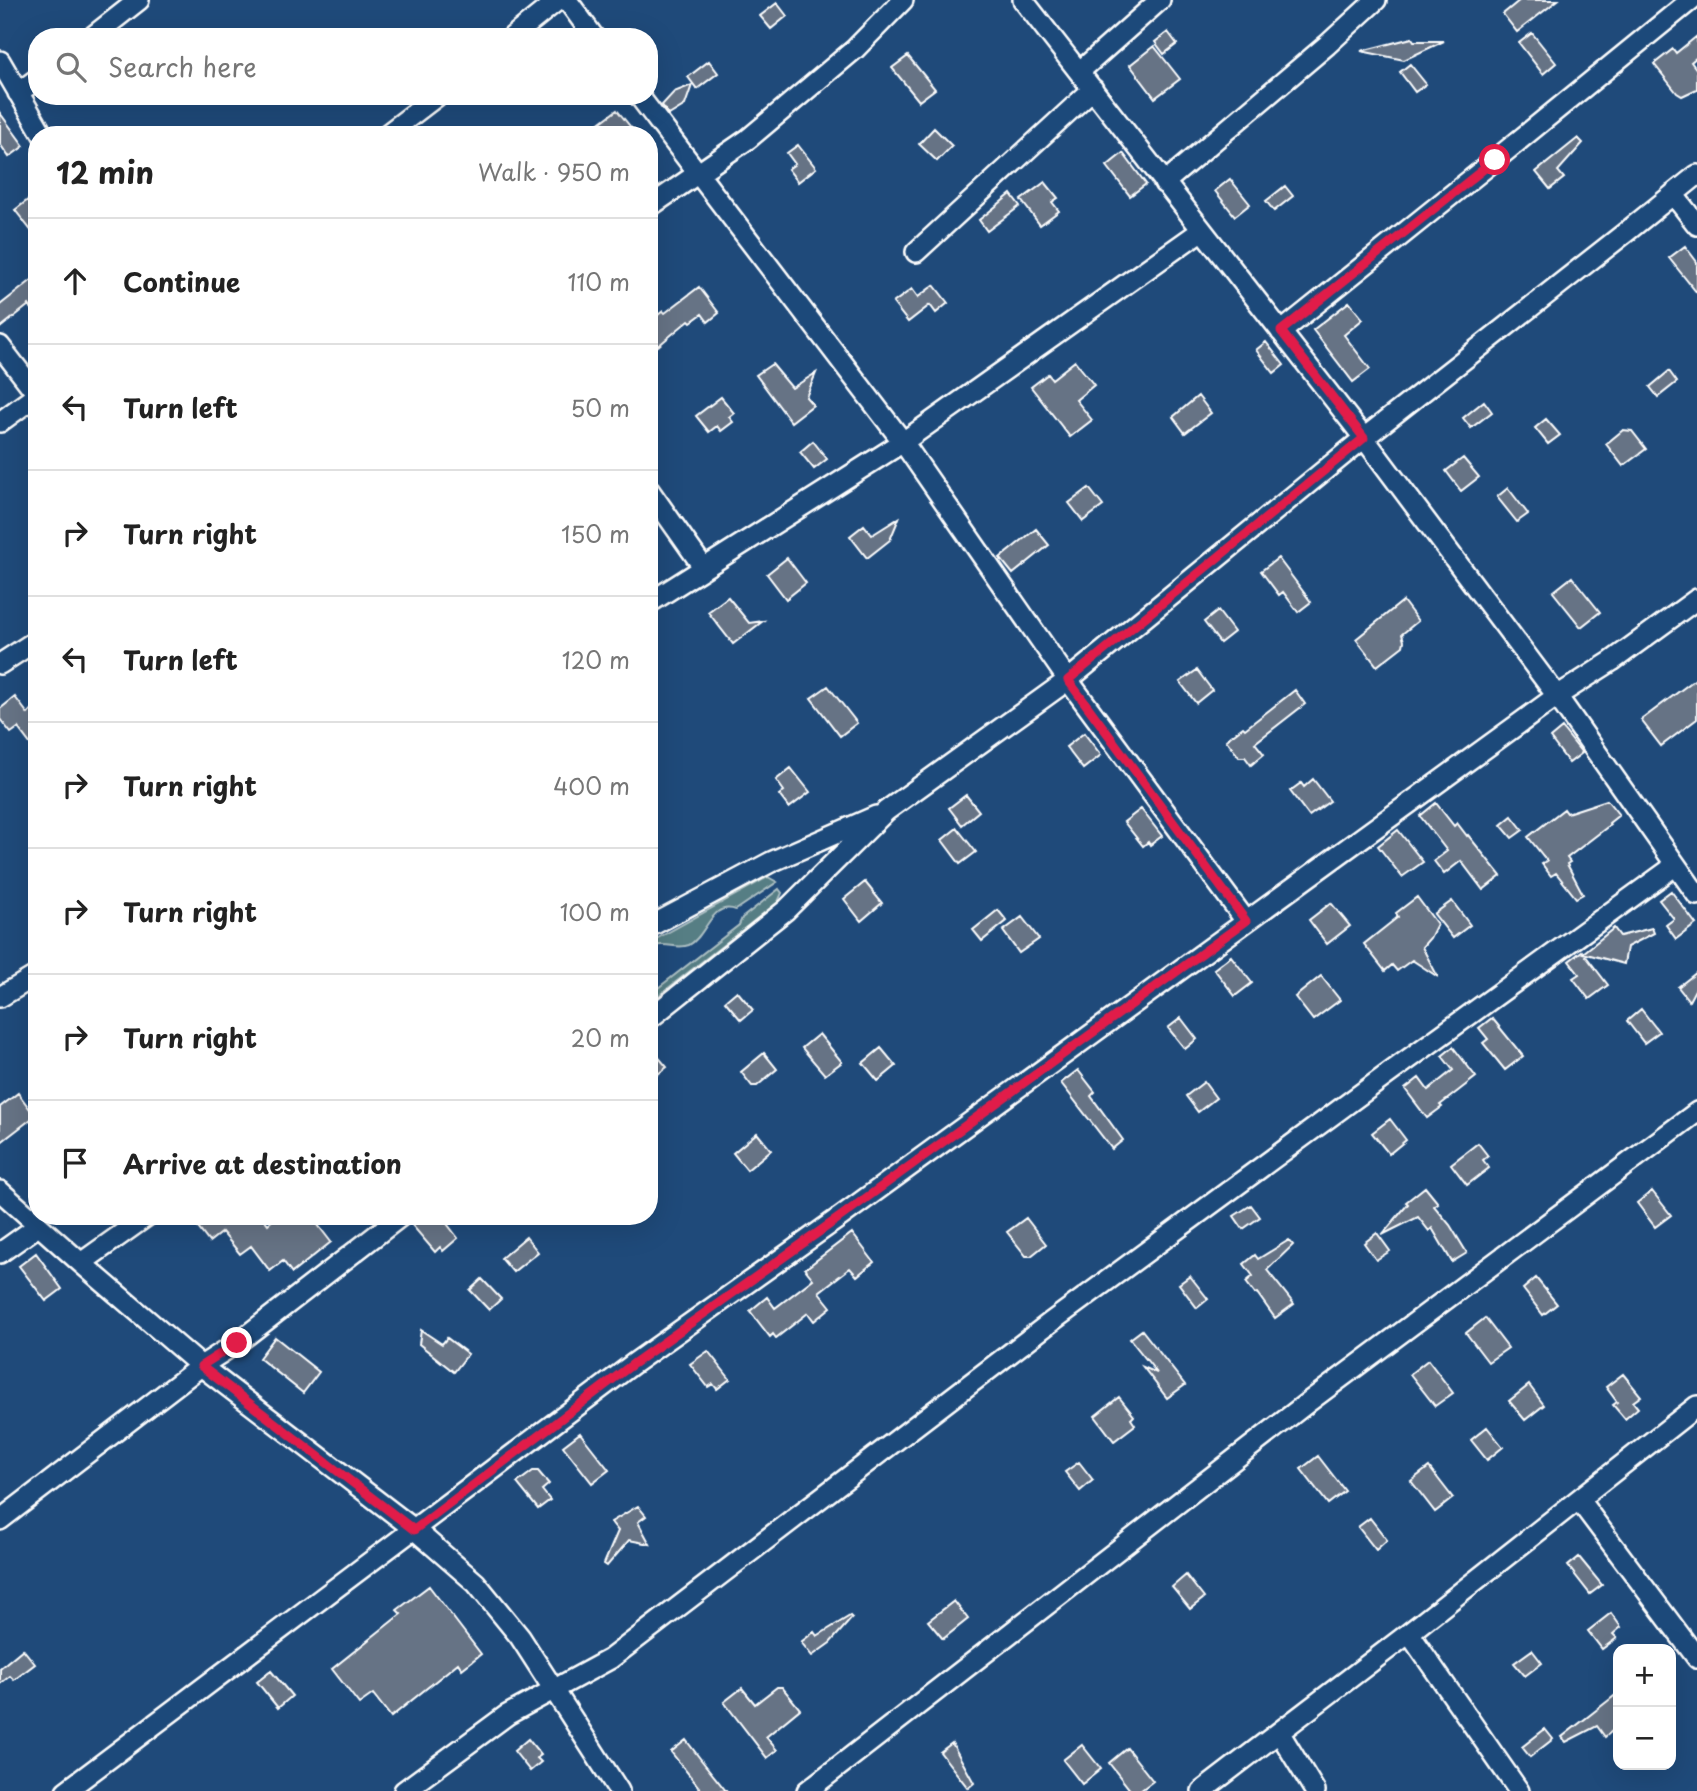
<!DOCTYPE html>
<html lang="en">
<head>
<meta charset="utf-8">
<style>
  body { margin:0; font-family:"Playpen Sans",sans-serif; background:#f2f2f2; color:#222 }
  .controls { position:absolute; right:21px; bottom:21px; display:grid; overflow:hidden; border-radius:14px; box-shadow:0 7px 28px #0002 }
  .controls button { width:63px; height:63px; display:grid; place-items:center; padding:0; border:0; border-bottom:2px solid #e0e0e0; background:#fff; color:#222; font:35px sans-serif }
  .stop { position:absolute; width:21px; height:21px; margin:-16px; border:5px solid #e11d48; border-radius:50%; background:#fff }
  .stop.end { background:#e11d48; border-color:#fff; box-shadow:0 2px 7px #0008 }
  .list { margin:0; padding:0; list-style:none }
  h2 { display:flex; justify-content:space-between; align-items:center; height:91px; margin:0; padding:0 28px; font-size:30px }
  h2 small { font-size:23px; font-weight:400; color:#767676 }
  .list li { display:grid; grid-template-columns:46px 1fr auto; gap:21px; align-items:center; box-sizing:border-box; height:126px; padding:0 28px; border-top:2px solid #e0e0e0 }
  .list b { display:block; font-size:26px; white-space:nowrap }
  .list em { font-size:23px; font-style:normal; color:#767676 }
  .icon { flex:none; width:38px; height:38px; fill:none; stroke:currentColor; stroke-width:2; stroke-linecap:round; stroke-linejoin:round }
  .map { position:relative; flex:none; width:1697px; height:1791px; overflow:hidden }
  .search { position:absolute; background:#fff; box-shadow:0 7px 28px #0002; left:28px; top:28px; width:630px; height:77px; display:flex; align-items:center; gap:18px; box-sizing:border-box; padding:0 24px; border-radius:28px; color:#767676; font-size:26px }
  .panel { position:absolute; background:#fff; box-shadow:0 7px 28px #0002; left:28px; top:126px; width:630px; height:1099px; border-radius:28px }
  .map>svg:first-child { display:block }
  .green { fill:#577e84; stroke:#abbec2; stroke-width:2 }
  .building { fill:#667385; stroke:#fff; stroke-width:2 }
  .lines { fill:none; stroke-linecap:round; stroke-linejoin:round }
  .minor-casing { stroke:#fff; stroke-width:24 }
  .minor { stroke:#1f4a7a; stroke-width:19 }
  .route { stroke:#e11d48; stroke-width:9 }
</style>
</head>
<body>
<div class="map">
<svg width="1697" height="1791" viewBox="0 0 1697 1791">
  <rect width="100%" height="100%" fill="#1f4a7a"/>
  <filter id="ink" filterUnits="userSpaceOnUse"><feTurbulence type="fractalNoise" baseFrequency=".0143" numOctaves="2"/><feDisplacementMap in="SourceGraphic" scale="14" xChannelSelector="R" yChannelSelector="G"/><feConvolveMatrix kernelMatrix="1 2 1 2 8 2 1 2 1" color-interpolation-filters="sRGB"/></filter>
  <g filter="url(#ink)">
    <!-- green -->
    <path class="green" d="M768,877L777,882L736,910C710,901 708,935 689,945C679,949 670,944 661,945C657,945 653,947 649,947V943Z
      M779,889L782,893L778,902L649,1003V995L739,925L742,918Z"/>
    <!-- building -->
    <path class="building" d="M1520,0H1558L1517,32L1503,14Z
      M777,3L787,16L771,29L760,16Z
      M1168,32L1177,44L1164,54L1155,42Z
      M1532,33L1556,63L1543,74L1519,43Z
      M1697,36V57L1691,62L1697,70V89L1682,96L1677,93L1654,64L1673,49L1676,53Z
      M1412,38L1414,41H1444L1404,60L1361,51Z
      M1154,46L1180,79L1155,98L1130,65Z
      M908,56L935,89L919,101L892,68Z
      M709,61L718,73L697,89L688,77Z
      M1410,64L1426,84L1415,92L1400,72Z
      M692,85L685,105L669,115L662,105L674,92Z
      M617,110L637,135H604L597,125Z
      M0,113L24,146L9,157L0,144Z
      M934,128L952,146L937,161L919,144Z
      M1578,138L1583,143L1558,171L1564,178L1550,189L1536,172Z
      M798,145L816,168L798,182L788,169L795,164L787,153Z
      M1123,153L1146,184L1130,196L1107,166Z
      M1230,179L1250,204L1235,216L1215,191Z
      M1045,182L1058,198L1052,202L1059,211L1040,225L1021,200Z
      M1285,186L1293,196L1274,211L1266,201Z
      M1011,194L1020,206L987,231L979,220Z
      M28,200L37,211V238L15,210Z
      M1685,246L1697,262V293L1669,258Z
      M37,276V316L29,305L0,328V305Z
      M934,285L948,303L936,313L930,305L908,322L893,303L912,289L918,297Z
      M699,287L719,313L708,322L702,314L691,322L689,320L658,346L649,335V322L663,311L665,313Z
      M1349,302L1363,319L1344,335L1370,369L1353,382L1313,330Z
      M1266,342L1284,365L1274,373L1256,350Z
      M1075,361L1094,385L1076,400L1092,420L1070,437L1031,387L1048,374L1052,379Z
      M772,364L792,388L816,373L806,397L813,405L791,422L756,375Z
      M1669,371L1677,382L1658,397L1650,387Z
      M1198,396L1211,413L1185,433L1173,417Z
      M721,397L734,413L729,417L733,422L721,431L717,426L709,432L696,416Z
      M1484,401L1492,412L1471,428L1463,418Z
      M1546,419L1560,435L1548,444L1535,428Z
      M1623,430L1632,431L1646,449L1623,466L1606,444Z
      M813,441L827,459L814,469L800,452Z
      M1463,458L1479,477L1461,491L1446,471Z
      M1089,488L1103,506L1083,521L1069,503Z
      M1508,488L1528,514L1517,522L1497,497Z
      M899,518L890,540L867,558L850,536L864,525L872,535Z
      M1036,529L1049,545L1013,574L1000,558Z
      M787,558L806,583L786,599L767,574Z
      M1278,558L1311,602L1298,612L1283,592L1279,595L1261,571Z
      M1572,577L1600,612L1581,627L1553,592Z
      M728,597L749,623L763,621L733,644L708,612Z
      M1403,601L1418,621L1402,634L1404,641L1403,646L1377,666L1356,639Z
      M1218,611L1234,632L1220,643L1204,622Z
      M1197,670L1212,690L1196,703L1180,682Z
      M1697,678V719L1661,746L1641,720Z
      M828,686L857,723L840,736L811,698Z
      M1295,690L1305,704L1255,743L1264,754L1251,765L1245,757H1239L1226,740L1243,727L1245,729Z
      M15,697L28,714L37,704V753L18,728L11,733L0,719V709Z
      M1562,728L1582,753L1569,763L1550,738Z
      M1084,733L1101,755L1083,769L1066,747Z
      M791,768L810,792L789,808L779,795L784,791L776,780Z
      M1313,779L1330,801L1309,816L1290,791L1301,783L1304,787Z
      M966,795L979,811L962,825L949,808Z
      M1607,800L1619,815L1609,823L1610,825L1567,858L1570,862L1567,864L1583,894L1576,898L1556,873L1551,876L1542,864L1547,861L1528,837L1564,809L1567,813Z
      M1436,803L1454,826L1457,823L1467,836L1468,835L1501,876L1483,890L1461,861L1444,874L1434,861L1447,851L1420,816Z
      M1141,809L1162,836L1150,845L1148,842L1143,846L1124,822Z
      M1512,816L1523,830L1512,838L1501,825Z
      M957,828L976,852L960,864L942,840Z
      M1398,830L1423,862L1402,877L1378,846Z
      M865,882L882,903L861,921L844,899Z
      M1671,891L1696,924L1676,939L1666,925L1674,919L1659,900Z
      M1417,897L1437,924L1430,938L1422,947L1438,977L1412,960L1397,971L1392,965L1385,971L1364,944L1398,917L1396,913Z
      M1452,901L1470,925L1453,938L1434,914Z
      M1331,903L1350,926L1327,944L1309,920Z
      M998,910L1007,921L982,941L973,930Z
      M1022,917L1039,939L1019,953L1003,931Z
      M1614,928L1620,936L1652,928L1654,933L1627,947L1624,964L1583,953Z
      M1582,951L1608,985L1589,999L1573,978L1579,974L1569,961Z
      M1231,956L1252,983L1235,996L1214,969Z
      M1697,972V986L1689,1001L1678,987Z
      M1321,976L1340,1000L1313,1020L1295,997Z
      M737,991L753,1010L741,1020L725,1001Z
      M1641,1009L1659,1032L1644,1043L1627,1021Z
      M1181,1018L1197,1039L1185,1049L1168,1028Z
      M1492,1018L1523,1056L1505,1070L1483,1043L1488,1039L1479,1028Z
      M819,1034L842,1062L825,1075L802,1048Z
      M649,1046L667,1067L649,1081Z
      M1453,1047L1476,1077L1440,1105L1442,1107L1427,1118L1405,1089L1419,1078L1428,1090L1453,1070L1442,1056Z
      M881,1048L896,1066L878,1081L863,1063Z
      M764,1053L777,1069L757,1086H752L741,1072Z
      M1078,1070L1095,1092L1091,1096L1123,1140L1112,1149L1061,1083Z
      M1204,1082L1216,1098L1198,1112L1186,1096Z
      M18,1093L35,1116L0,1143V1107Z
      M1390,1119L1406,1140L1389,1154L1372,1133Z
      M757,1133L771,1150L747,1170L733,1153Z
      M1478,1143L1488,1156L1483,1160L1489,1168L1467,1185L1451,1164Z
      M1425,1187L1438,1203L1434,1206L1450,1225L1467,1253L1452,1262L1432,1228L1429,1231L1418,1217L1382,1235L1408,1204L1406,1202Z
      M1652,1191L1671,1215L1655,1227L1637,1203Z
      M1251,1205L1260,1217L1243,1229L1234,1216Z
      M189,1216H262L268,1224L277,1216H311L331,1242L292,1273L283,1261L270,1271L251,1246L240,1254L222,1232L209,1242Z
      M421,1216H441L458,1238L443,1251L440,1247L435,1252L411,1224Z
      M1026,1218L1046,1244L1031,1256H1026L1007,1232Z
      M852,1233L874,1262L857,1276L850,1268L819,1292L831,1307L814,1321L808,1313L776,1338L773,1334L770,1337L750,1311L767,1297L775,1308L813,1279L805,1269Z
      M1377,1233L1390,1251L1376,1260L1364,1243Z
      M526,1237L538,1252L513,1272L501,1258Z
      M1289,1240L1293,1245L1267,1270L1294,1304L1275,1318L1257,1293L1255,1294L1246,1282L1253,1276L1244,1264L1255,1255L1258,1259Z
      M36,1253L62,1289L46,1301L19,1266Z
      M1190,1276L1208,1299L1197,1308L1179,1284Z
      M1536,1278L1557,1304L1543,1315L1523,1289Z
      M482,1279L501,1299L489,1310L470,1290Z
      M1485,1318L1508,1348L1488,1362L1466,1333Z
      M421,1330L442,1344L447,1338L468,1354L454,1372L419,1344Z
      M1142,1330L1185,1385L1167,1398L1143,1367L1157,1373L1130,1339Z
      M275,1337L319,1372L303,1393L259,1358Z
      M708,1351L730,1379L717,1389L713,1384L708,1387L690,1364Z
      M1428,1360L1453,1393L1435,1406L1410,1374Z
      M1623,1374L1641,1396L1633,1402L1638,1408L1625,1419L1613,1405L1617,1402L1606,1387Z
      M1529,1385L1544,1405L1525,1420L1509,1401Z
      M1119,1397L1134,1416L1131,1419L1135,1425L1114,1441L1095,1416Z
      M1487,1427L1503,1447L1487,1460L1471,1440Z
      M580,1433L609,1470L592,1483L563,1446Z
      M1318,1456L1345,1491L1328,1504L1301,1469Z
      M1079,1462L1093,1480L1080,1491L1065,1472Z
      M1429,1467L1453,1498L1435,1512L1411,1481Z
      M533,1471H538L549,1484L542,1490L550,1500L538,1509L517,1483Z
      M638,1506L646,1516L638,1522L650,1544L629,1540L607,1566L604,1564L618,1531L611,1522Z
      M1370,1518L1387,1540L1376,1550L1358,1527Z
      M1579,1557L1602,1585L1590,1594L1568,1566Z
      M1186,1575L1204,1598L1190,1609L1172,1587Z
      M429,1586L481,1654L462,1669L458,1663L391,1717L373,1694L359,1704L332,1669L401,1614L397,1610Z
      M954,1601L968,1619L943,1639L928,1621Z
      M1611,1613L1621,1627L1613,1634L1617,1638L1602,1649L1588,1631Z
      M850,1616L852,1618L830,1643L812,1656L801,1642L814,1632L817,1636Z
      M23,1649L35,1664L14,1680L10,1676L0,1684V1668Z
      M1532,1650L1542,1663L1525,1676L1514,1663Z
      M271,1671L292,1696L278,1708L257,1682Z
      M777,1687H782L800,1709L766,1737L777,1750L767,1758L724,1702L742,1688L755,1704Z
      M1618,1693V1726L1605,1737L1597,1726L1566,1742L1562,1737Z
      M1545,1729L1553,1739L1530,1757L1522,1747Z
      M528,1739L541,1755L537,1758L541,1762L530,1771L514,1751Z
      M686,1740L702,1761L726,1791H702L671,1752Z
      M952,1743L974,1783L968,1788L940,1752Z
      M1082,1745L1101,1769L1082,1784L1063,1760Z
      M1127,1748L1153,1781L1140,1791H1131L1109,1763Z"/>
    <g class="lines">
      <defs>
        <path id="minor" d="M567,0L594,37
          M1023,0L1364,438L1557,696L1697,895
          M92,37L139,0
          M512,37L558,0
          M0,61L43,135
          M1079,72L1160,0
          M18,93L37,79
          M639,96L903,442L1068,680L1246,921
          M386,135L437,96
          M1164,183L1327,45L1376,0
          M1673,194L1697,225
          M649,207L748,139L855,49L903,0
          M916,252L1093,89
          M1281,332L1495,160L1691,0
          M0,346L37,394
          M0,422L37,395
          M649,490L704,568
          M649,603L903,442L1202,230
          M0,664L37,640
          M649,927L771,862L876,816
          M0,997L37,975
          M649,1019L786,910L886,811L1068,680L1364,438L1625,233L1697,175
          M0,1191L81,1263L201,1366L414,1529L476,1583L520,1637L619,1791
          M0,1253L38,1226
          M81,1263L147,1216
          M1579,1500L1697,1658
          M0,1520L201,1366L237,1343L401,1216
          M1409,1633L1519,1791
          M1279,1732L1315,1791
          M66,1791L633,1364L840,1217L1557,696L1612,661L1697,599
          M404,1791L507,1715L610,1659L1051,1322L1388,1074L1676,865
          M807,1791L1307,1403L1697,1112
          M1202,1791L1409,1633L1697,1406"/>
      </defs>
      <!-- minor casing -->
      <use href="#minor" class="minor-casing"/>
      <!-- minor -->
      <use href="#minor" class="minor"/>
    </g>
  </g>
  <g class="lines" filter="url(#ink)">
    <!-- route -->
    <path class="route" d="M237,1343L201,1366L414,1530L633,1364L840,1217L1246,921L1068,680L1364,438L1281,331L1495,160"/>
  </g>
</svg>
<div class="controls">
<button>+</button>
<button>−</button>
</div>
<div class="stop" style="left:1495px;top:160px"></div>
<div class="stop end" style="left:237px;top:1343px"></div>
<div class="search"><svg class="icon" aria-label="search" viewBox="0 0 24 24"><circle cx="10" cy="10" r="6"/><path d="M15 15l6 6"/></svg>Search here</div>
<section class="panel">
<h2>12 min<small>Walk · 950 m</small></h2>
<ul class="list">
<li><svg class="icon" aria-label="ahead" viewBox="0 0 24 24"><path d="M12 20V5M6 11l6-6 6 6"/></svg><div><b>Continue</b></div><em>110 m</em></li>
<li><svg class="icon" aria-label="left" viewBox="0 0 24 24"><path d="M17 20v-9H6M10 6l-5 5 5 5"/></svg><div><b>Turn left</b></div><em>50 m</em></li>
<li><svg class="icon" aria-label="right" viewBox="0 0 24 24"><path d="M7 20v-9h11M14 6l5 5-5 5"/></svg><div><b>Turn right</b></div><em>150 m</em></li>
<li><svg class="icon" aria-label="left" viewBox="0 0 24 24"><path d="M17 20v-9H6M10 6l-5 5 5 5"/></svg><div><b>Turn left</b></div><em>120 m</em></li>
<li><svg class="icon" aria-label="right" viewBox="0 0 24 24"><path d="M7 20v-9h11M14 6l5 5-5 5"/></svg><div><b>Turn right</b></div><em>400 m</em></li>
<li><svg class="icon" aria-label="right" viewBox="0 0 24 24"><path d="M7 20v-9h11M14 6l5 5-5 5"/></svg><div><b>Turn right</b></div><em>100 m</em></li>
<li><svg class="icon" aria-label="right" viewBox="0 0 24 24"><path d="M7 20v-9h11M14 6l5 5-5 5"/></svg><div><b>Turn right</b></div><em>20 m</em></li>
<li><svg class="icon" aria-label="arrive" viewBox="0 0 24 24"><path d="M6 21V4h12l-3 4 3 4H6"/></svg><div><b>Arrive at destination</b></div></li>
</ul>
</section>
</div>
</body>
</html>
